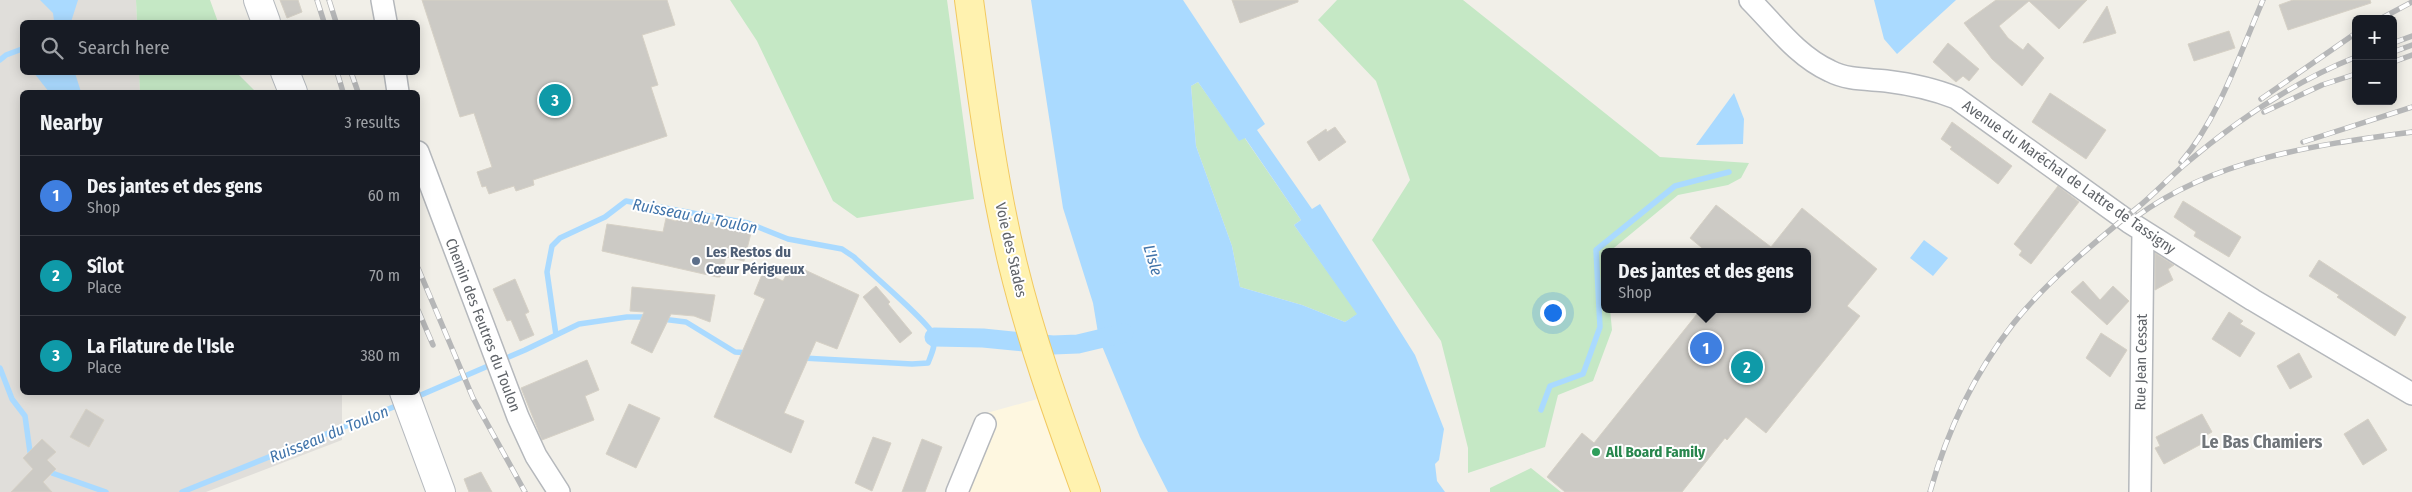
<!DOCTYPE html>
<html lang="en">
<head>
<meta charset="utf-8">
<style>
  body { margin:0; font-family:"Fira Sans Condensed",sans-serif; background:#242831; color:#f1f3f6 }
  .controls { position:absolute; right:15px; top:15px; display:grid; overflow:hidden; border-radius:8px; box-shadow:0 2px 12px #0003 }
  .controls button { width:45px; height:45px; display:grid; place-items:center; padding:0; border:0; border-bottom:1px solid #363941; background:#171b24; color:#f1f3f6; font:25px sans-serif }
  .you { position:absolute; left:1552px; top:312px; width:18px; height:18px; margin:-12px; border:4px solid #fff; border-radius:50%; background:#1a73e8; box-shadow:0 0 0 8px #1a73e833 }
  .badge { display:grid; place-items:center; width:32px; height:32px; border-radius:50%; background:#1a73e8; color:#fff; font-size:16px; font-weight:700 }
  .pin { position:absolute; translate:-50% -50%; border:2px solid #fff; box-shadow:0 1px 5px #0006 }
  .popup { position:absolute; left:1601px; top:248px; width:210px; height:65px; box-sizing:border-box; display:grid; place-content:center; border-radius:8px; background:#171b24; filter:drop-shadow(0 1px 4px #0005); font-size:16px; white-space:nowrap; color:#9ea1a6 }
  .popup b { font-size:19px; color:#f1f3f6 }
  .popup::after { content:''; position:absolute; left:50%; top:100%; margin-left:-10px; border:10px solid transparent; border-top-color:#171b24 }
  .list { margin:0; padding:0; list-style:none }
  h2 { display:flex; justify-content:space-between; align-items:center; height:65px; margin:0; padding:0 20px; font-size:21px }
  h2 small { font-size:16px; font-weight:400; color:#9ea1a6 }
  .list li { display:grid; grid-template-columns:32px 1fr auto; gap:15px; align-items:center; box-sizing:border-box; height:80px; padding:0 20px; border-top:1px solid #363941 }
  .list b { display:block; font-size:19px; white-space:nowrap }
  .list p { margin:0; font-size:16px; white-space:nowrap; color:#9ea1a6 }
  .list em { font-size:16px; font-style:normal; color:#9ea1a6 }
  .icon { flex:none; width:28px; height:28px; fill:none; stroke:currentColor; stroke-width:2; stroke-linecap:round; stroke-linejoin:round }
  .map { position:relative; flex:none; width:2412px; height:492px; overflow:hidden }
  .search { position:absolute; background:#171b24; box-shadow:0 2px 12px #0003; left:20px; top:20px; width:400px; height:55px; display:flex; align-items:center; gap:12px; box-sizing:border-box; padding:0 18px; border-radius:8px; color:#9ea1a6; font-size:19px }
  .panel { position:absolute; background:#171b24; box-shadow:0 2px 12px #0003; left:20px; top:90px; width:400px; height:305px; border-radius:8px }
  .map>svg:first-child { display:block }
  .commercial { fill:#fef7e0 }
  .industrial { fill:#e0deda }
  .green { fill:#c5e8c5 }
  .water { fill:#aadaff; fill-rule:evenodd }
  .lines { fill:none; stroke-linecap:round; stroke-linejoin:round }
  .stream { stroke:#aadaff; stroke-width:5.5 }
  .canal { stroke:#aadaff; stroke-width:19 }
  .building { fill:#cccac5; stroke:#d6d1c6 }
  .minor-casing { stroke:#b5b8bc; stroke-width:24 }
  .secondary-casing { stroke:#b6babf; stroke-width:30 }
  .primary-casing { stroke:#f2c960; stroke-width:30 }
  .minor { stroke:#fff; stroke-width:21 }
  .secondary { stroke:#fff; stroke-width:28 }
  .primary { stroke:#fff2af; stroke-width:28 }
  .rail-casing { stroke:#b6b7b8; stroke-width:5.5 }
  .rail { stroke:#fff; stroke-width:4; stroke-dasharray:11; stroke-linecap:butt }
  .service-dot { fill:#5c6f8a; stroke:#fff; stroke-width:2 }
  .leisure-dot { fill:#2e9e5b; stroke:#fff; stroke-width:2 }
  .labels { text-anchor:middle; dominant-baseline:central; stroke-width:4; stroke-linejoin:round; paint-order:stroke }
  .street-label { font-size:15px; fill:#5f6368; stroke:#fff }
  .service-label { font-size:15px; font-weight:bold; fill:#4e5e75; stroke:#fff; text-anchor:start }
  .leisure-label { font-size:15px; font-weight:bold; fill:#27864d; stroke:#fff; text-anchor:start }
  .water-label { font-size:16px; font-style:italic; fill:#4174aa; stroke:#fff }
  .quarter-label { font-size:18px; font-weight:bold; fill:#70757a; stroke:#fff }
</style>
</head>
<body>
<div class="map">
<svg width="2412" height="492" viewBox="0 0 2412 492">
  <rect width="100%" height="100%" fill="#f1efe8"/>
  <!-- commercial -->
  <path class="commercial" d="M1041,398L1082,492H947L976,416Z"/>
  <!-- industrial -->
  <path class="industrial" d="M0,0H136L137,22H22V72L139,73L140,92H22V392L342,393V440L206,492H0Z"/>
  <!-- green -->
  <path class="green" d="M136,0H210L218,22H137Z
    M730,0H947L974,199L857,218L833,201L757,41Z
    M1337,0H1463L1660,157L1749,163L1741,178L1728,185L1678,195L1609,252H1605V309H1610L1612,330L1593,381L1558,395L1545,447L1468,473V448L1441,341L1372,240L1410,180L1376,81L1318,20Z
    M139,73H237L256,92H140Z
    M1198,82L1239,140L1244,137L1301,220L1294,225L1358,314L1345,322L1302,305L1240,287L1232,246L1196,146L1191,86Z
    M1531,468L1561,492H1490V488Z"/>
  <!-- water -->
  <path class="water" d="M40,0H78L71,22H51L54,21L53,13Z
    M1031,0H1183L1265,124L1257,130L1312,209L1320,204L1415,355L1444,429L1439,460L1435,464L1437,481L1445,492H1168L1140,437L1099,339L1093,303L1063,208ZM1198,82L1239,141L1245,138L1301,220L1294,225L1357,314L1345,322L1302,305L1240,287L1232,246L1196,146L1191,86Z
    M1874,0H1956L1897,54L1884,39Z
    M34,73H75L81,92H49Z
    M1734,93L1744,119L1743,144L1696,145Z
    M1924,240L1948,258L1933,276L1910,258Z"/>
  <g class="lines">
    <!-- stream -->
    <path class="stream" d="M0,60L6,55L22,49
      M662,319L686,322L735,352L749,353
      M556,335L547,272L552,246L560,238L605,217L626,201L748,223L788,239L842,249L854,257C868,271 931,324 934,336C936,345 931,355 928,363L912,364L803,358
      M0,368L12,399L25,416L30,452
      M414,398L525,350L579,324L627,317H648
      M1541,410L1550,386L1583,374L1600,327L1596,250L1675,186L1729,172
      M52,473L106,492
      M182,492L401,404"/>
    <!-- canal -->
    <path class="canal" d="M934,337L983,338L1053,345L1078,344L1124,333"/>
  </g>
  <!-- building -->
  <path class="building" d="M280,0H298L302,12L287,18Z
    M422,0H667L675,25L642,35L658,85L651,87L667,136L533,180L534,185L516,191L514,186L489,194L486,186L482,187L477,172L492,167L474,113L460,117Z
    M1232,0H1298V2L1240,23Z
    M1996,0H2087L2059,29L2029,1L1999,26L2008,38L2023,50L2028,43L2044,58L2022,86L1992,59L1964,23Z
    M2293,0H2370L2371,3L2288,30L2279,5Z
    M2107,6L2116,33L2083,43Z
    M2229,31L2235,48L2194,61L2188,44Z
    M1948,43L1979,69L1969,81L1963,76L1956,82L1933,62Z
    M2050,93L2106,130L2086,159L2032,122Z
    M1952,122L2012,166L1998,184L1950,149L1952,147L1941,139Z
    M1335,127L1346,142L1319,161L1307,142L1326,129L1327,132Z
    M2058,186L2079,202L2031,264L2019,255L2022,251L2014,244Z
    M2183,201L2241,237L2229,257L2194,236L2196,232L2174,217Z
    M1716,205L1771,247L1802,208L1877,269L1847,306L1860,316L1766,433L1746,417L1727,440L1725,438L1682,492H1565L1547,477L1582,433L1594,443L1701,309H1807V252H1707L1690,238Z
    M666,218L675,221L695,218L751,233L744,261L726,257L720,277H717L602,251L607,224L663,232Z
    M2155,253L2174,265L2168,269L2173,280L2155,290Z
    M2319,260L2406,317L2395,336L2337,297L2339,295L2309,276Z
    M792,264L859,295L837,349L816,341L784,413L804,421L791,453L714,417L765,299L754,294L763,272L783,281Z
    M515,279L529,312L525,314L534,335L520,341L511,320L507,321L493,289Z
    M2083,281L2100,300L2113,286L2129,301L2107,325L2071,292Z
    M876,286L890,302L888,304L912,333L900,343L863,297Z
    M632,287L715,295L710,322L694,316L671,314L652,353L631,343L644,312L630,311Z
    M2229,312L2243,321L2240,324L2255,333L2240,357L2212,339Z
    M2101,333L2127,350L2110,377L2086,358Z
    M2299,353L2312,377L2290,389L2277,366Z
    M587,360L599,390L585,396L594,420L542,440L521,388Z
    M629,404L660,418L636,468L606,454Z
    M86,409L104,420L89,447L70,437Z
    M2202,414L2212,432L2205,436L2207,441L2164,464L2155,448L2160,446L2156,437Z
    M2368,419L2387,450L2363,465L2344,434Z
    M873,437L891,443L872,491L855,483Z
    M42,439L56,452L47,460L56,469L43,482L52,492H11L33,469L23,458Z
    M922,439L942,447L925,492H902Z
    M481,472L492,492H469L464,479Z"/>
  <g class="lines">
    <defs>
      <path id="minor" d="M382,0L386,22
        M1750,0C1775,25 1797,56 1830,71C1847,80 1867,79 1886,81C1910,84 1934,89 1956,98L2129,222L2253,300L2412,394
        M395,72L398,92
        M418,152L518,417L536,456L559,492
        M957,492L985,424
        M2140,492L2143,231"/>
      <path id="secondary" d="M258,0L266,22
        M285,72L293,92
        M404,392L441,492"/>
      <path id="primary" d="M969,0C981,89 992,178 1013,265C1032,343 1059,417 1086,492"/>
    </defs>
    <!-- minor casing -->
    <use href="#minor" class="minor-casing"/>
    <!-- secondary casing -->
    <use href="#secondary" class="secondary-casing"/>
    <!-- primary casing -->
    <use href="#primary" class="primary-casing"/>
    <!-- minor -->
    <use href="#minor" class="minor"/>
    <!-- secondary -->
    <use href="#secondary" class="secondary"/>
    <!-- primary -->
    <use href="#primary" class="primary"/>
    <defs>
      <path id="rail" d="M317,0L324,22
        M329,0L336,22
        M2380,19L2412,2
        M2393,43L2412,36
        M2393,52L2412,45
        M2393,62L2412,55
        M337,72L343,92
        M351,72L358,92
        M2261,99L2356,33
        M2264,112L2322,85L2356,74
        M2303,142L2412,107
        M2181,162C2219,118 2240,53 2263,0
        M2136,217C2216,158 2316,145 2412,132
        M418,268L473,398L525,492
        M418,310L433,345
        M1930,492C1947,431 1974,374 2013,324C2046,282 2095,242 2137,208C2153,195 2168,179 2184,165C2236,121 2293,82 2356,57"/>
    </defs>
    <!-- rail casing -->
    <use href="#rail" class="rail-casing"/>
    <!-- rail -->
    <use href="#rail" class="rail"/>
  </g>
  <!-- markers -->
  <circle class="service-dot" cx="696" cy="261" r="5"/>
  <circle class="leisure-dot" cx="1596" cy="452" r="5"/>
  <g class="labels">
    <!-- street labels -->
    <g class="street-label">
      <text transform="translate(2069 177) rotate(35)">Avenue du Maréchal de Lattre de Tassigny</text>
      <text transform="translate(1011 250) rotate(77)">Voie des Stades</text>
      <text transform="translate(483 325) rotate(69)">Chemin des Feutres du Toulon</text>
      <text transform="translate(2141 362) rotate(-89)">Rue Jean Cessat</text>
    </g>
    <!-- service labels -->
    <g class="service-label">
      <text x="706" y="252">Les Restos du<tspan x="706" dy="17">Cœur Périgueux</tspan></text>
    </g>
    <!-- leisure labels -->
    <g class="leisure-label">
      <text x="1606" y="452">All Board Family</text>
    </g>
    <!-- water labels -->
    <g class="water-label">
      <text transform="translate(695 216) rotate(11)">Ruisseau du Toulon</text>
      <text transform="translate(1153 260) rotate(73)">L'Isle</text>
      <text transform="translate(329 434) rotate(-22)">Ruisseau du Toulon</text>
    </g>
    <!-- quarter labels -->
    <g class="quarter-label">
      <text x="2262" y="442">Le Bas Chamiers</text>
    </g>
  </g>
</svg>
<div class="controls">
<button>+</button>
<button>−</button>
</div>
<div class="you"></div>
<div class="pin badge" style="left:1706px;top:348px;background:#3f7fe0">1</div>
<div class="popup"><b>Des jantes et des gens</b>Shop</div>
<div class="pin badge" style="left:1747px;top:367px;background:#0f9aa8">2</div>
<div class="pin badge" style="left:555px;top:100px;background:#0f9aa8">3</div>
<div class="search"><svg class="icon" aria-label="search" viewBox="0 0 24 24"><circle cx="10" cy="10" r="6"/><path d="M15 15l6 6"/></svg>Search here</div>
<section class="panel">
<h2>Nearby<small>3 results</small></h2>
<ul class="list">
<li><span class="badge" style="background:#3f7fe0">1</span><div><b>Des jantes et des gens</b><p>Shop</p></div><em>60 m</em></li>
<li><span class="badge" style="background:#0f9aa8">2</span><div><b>Sîlot</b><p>Place</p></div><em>70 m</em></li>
<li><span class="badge" style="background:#0f9aa8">3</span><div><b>La Filature de l'Isle</b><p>Place</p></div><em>380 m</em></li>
</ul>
</section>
</div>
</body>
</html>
